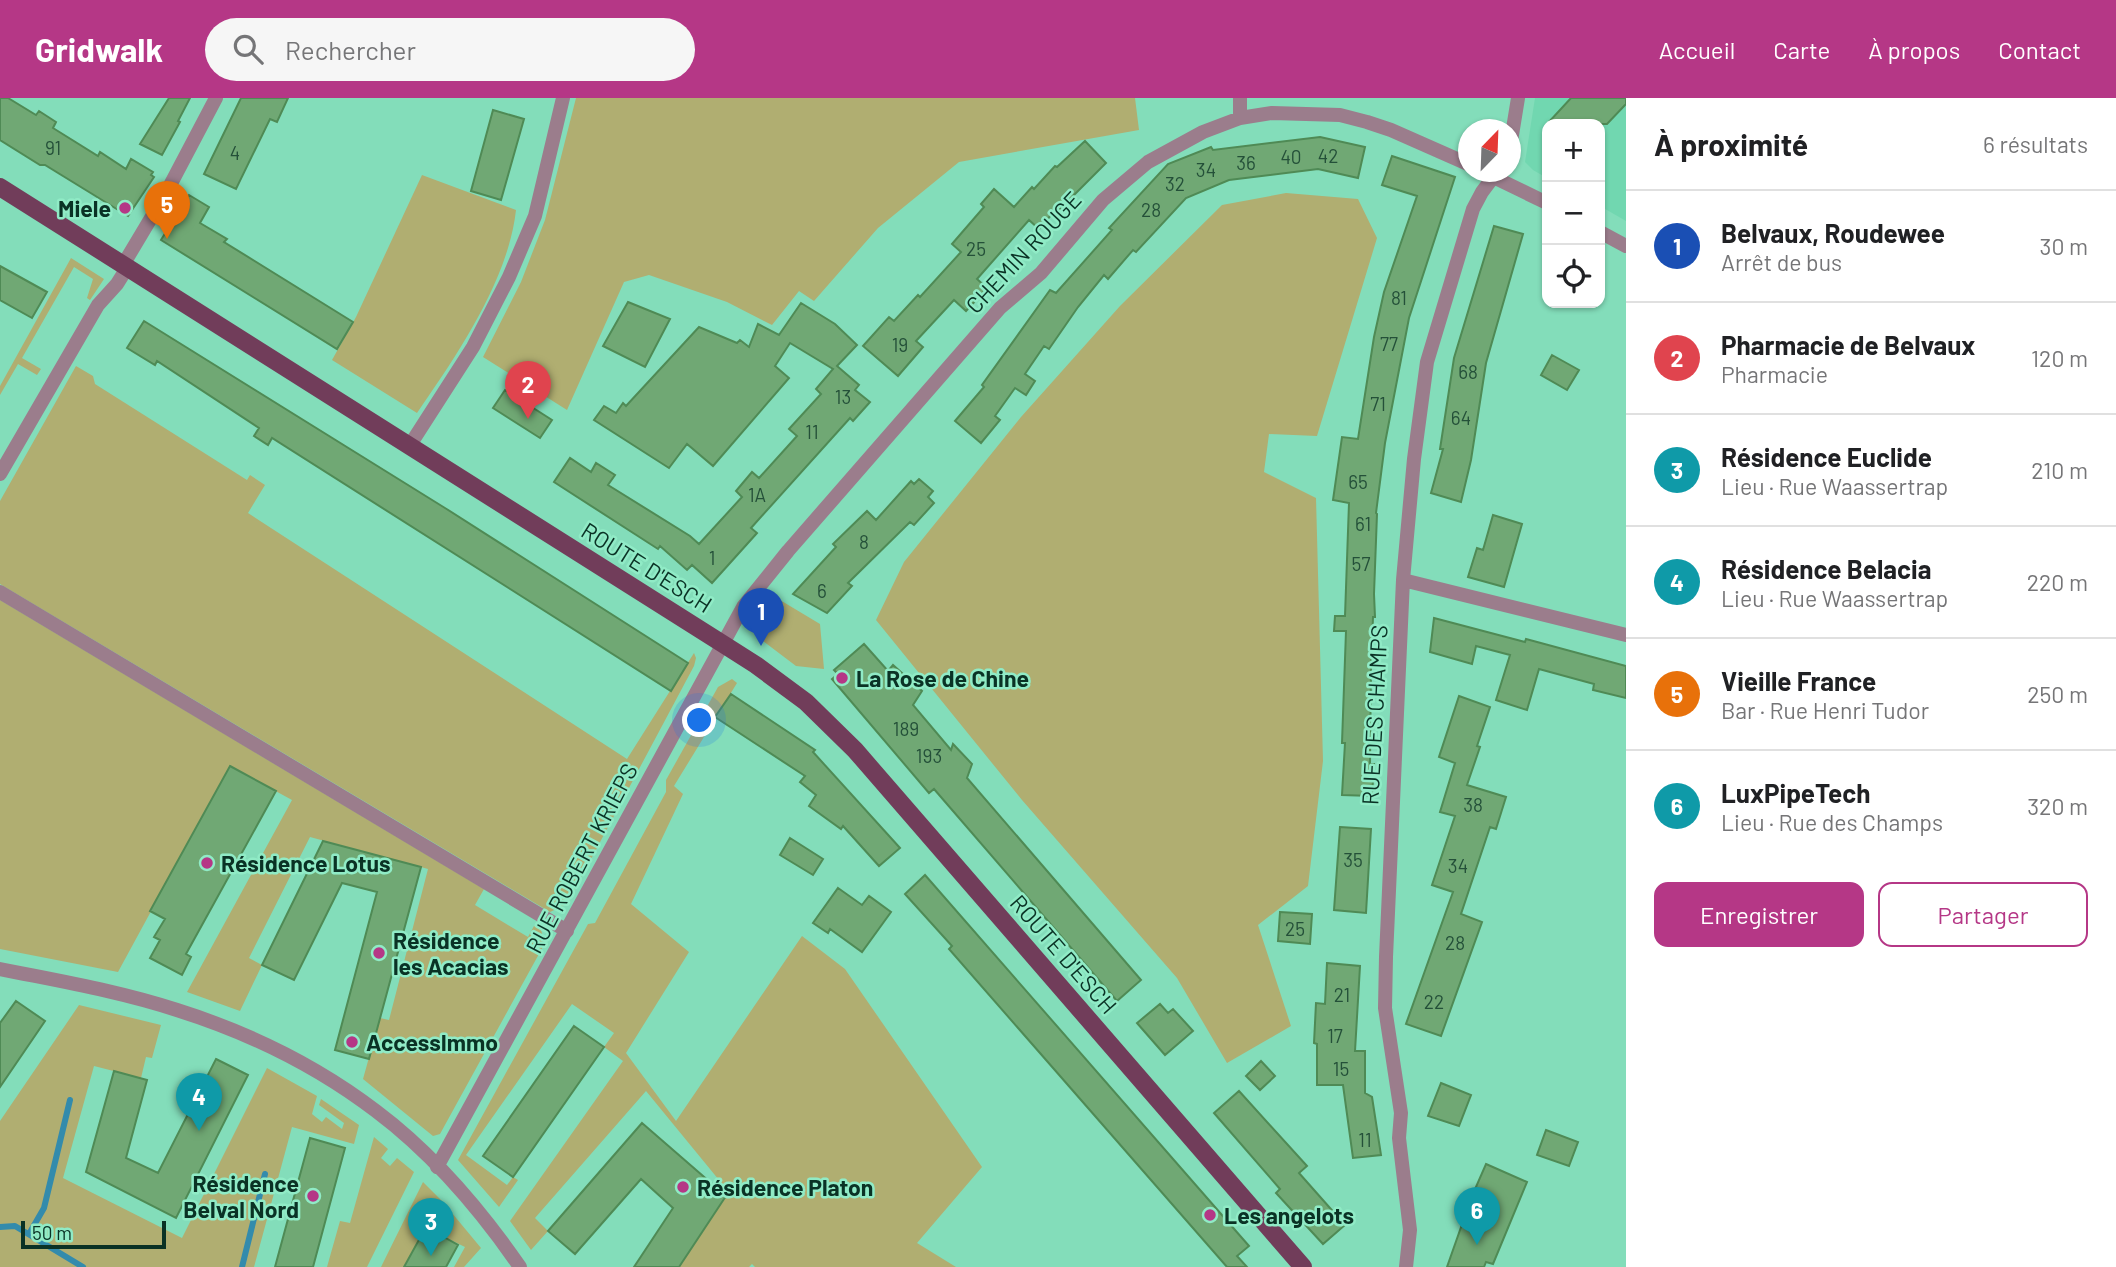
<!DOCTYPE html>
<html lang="fr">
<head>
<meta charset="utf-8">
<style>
  body { margin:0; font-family:Barlow,sans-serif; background:#f6f6f6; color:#202124 }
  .controls { position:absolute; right:21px; top:21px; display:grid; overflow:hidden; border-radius:14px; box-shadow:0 2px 5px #0004 }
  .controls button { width:63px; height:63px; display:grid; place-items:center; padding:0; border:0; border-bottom:2px solid #e0e0e0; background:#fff; color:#202124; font:35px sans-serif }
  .compass { position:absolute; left:1458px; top:21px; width:63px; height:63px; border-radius:50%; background:#fff; box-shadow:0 2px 5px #0004; rotate:23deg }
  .scale { position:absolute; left:21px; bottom:18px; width:145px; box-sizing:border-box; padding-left:7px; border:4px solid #0a3225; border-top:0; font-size:19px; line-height:24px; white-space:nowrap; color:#0a3225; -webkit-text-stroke:5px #90ebc6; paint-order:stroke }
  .you { position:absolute; left:700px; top:623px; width:24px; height:24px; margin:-18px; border:5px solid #fff; border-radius:50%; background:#1a73e8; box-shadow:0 0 0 10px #1a73e833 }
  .badge { display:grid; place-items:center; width:46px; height:46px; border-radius:50%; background:#b53786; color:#fff; font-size:23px; font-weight:700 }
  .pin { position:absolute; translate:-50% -58px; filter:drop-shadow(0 2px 4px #0008) }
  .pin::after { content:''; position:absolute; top:37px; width:24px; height:21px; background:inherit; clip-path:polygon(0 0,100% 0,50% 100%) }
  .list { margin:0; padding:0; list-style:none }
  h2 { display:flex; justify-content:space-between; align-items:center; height:91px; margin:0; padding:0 28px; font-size:30px }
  h2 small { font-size:23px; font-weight:400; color:#757577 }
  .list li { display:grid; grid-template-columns:46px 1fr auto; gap:21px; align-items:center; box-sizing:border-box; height:112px; padding:0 28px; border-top:2px solid #e0e0e0 }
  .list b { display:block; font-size:26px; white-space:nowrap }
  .list p { margin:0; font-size:23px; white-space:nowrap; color:#757577 }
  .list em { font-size:23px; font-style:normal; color:#757577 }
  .actions { display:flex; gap:14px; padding:21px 28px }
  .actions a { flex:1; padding:16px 0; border:2px solid #b53786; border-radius:14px; text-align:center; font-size:24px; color:#b53786 }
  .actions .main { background:#b53786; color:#fff }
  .icon { flex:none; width:38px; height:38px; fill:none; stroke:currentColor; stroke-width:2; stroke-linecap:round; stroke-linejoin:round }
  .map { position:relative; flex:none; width:1626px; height:1169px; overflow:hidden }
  header { display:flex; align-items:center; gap:42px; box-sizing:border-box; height:98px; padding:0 35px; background:#b53786; color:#fff }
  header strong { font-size:33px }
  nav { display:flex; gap:38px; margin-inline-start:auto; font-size:24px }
  .search { width:490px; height:63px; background:#f6f6f6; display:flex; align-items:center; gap:18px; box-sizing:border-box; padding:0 24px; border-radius:38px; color:#757577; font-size:26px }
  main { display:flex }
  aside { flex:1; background:#fff }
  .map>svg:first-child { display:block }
  .built { fill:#71d7b0 }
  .green { fill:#b0ae71 }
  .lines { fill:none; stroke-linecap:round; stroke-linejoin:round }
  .stream { stroke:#338bac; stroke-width:6 }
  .building { fill:#70a874; stroke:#4f8a55; stroke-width:2 }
  .street { stroke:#9b7d8c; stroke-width:14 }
  .primary { stroke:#713d5a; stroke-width:18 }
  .poi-dot { fill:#b53786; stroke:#90ebc6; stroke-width:2.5 }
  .labels { text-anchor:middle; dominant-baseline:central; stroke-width:5; stroke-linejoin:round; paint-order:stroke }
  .number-label { font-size:19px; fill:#245039 }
  .poi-label { font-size:23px; font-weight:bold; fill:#0a3225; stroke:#90ebc6; text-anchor:start }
  .street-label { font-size:23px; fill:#0a3225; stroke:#90ebc6 }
</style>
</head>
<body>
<header>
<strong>Gridwalk</strong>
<div class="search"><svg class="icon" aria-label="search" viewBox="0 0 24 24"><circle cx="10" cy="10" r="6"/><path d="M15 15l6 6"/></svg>Rechercher</div>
<nav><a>Accueil</a><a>Carte</a><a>À propos</a><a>Contact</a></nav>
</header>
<main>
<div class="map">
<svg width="1626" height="1169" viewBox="0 0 1626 1169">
  <rect width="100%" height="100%" fill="#83ddba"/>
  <!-- built -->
  <path class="built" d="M1535,0H1626V123L1600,108V26H1547V80L1533,72L1525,64Z"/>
  <!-- green -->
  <path class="green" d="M576,0H1135L1139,32L959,64L878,130L814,203L799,193L772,227L727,204L649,177L624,184L567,312L483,259L521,184L545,122Z
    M422,77L516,112C508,183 457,257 417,315L332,262L356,219Z
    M1286,95L1358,101L1377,140L1317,338L1269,336L1264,374L1316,400L1323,663L1308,788L1258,827L1291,928L1227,965L1177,880L1022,702L876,522L904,464L1021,319L1120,208L1222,107Z
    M71,160L104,181L90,202L87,200L93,181L74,169L22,260L41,271L37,277L18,266L0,297V288Z
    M76,268L93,278L95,286L247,382L250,377L265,387L248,415L627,661L694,555L696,560L694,568L567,806L550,814L0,486V403Z
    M775,499L820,526L824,571L796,568L759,540C755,521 763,514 775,499Z
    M0,502L484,791L475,807L528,839L534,828L541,832L545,845L440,1036L433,1038L363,981L380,920L389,922L428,771L310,739L249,860L262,867L240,913L187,894L292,702L230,668L118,874L0,851Z
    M732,581L737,585L674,688L683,696L631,806L689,854L626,955L676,1023L802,838L845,871L982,1069L917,1145L956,1169H755L752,1166L749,1169H679L728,1093L646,993L535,1120L548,1133L531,1152L510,1123L623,963L604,949L614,935L572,906L466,1057L507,1087L513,1079L518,1082L499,1109L458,1062L588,826L595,825L666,694V682L718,589Z
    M79,907L161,927L152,960L146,959L141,980L94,968L63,1080L182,1140L267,970L317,998L312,1016L322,1024L326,1019L342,1031L344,1025L319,1007L321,1001L359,1027L354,1046L292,1029L254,1169H0V1023Z
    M374,1039L388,1051L381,1060L390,1068L397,1060L414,1074L367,1169H327L340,1123L350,1125Z
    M423,1084L442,1103L481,1150L464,1169H454L465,1149L426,1130L404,1169H381Z"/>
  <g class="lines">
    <!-- stream -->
    <path class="stream" d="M0,1129L15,1128L83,1169
      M29,1136L44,1110L70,1002
      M242,1169L265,1076"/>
  </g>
  <!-- building -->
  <path class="building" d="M0,0H8L36,17L39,13L56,24L53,30L98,58L100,54L126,71L131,61L153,74L151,77L154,79L128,118L45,67H40L0,42Z
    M169,0H190L178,23L180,24L162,57L140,46Z
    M241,0H288L277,24L270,21L236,91L204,76Z
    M1571,0H1626V6L1607,26H1547Z
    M493,12L524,21L501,102L471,93Z
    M1320,39L1365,49L1358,80L1318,71L1229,82L1186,100L1136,154L1133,152L1108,181L1104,177L1078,209L1049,251L1044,248L1025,276L1035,283L1026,297L1015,290L995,318L1000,322L981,345L955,323L984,289L982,287L1050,192L1056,195L1112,132L1109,130L1168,66L1211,49L1213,52Z
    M1085,43L1106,65L1060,111L1058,109L1039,131L1029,122L977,181L987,190L966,213L954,202L916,243L923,249L898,278L863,248L889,219L894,223L918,197L920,199L961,154L952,146L984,109L981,106L994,91L1014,109L1032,89L1034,91L1055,68L1057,69Z
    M1392,58L1455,79L1409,220L1385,345L1376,415L1377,416L1374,496L1375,519H1373L1371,571L1370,666H1374L1372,698L1342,697L1345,645H1342L1346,533H1334L1335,518H1345L1349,405L1333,402L1342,339L1358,341L1374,239L1384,194L1417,98L1382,87Z
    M189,97L209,109L200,125L227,141L224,144L353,224L337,251L161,142Z
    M1494,128L1523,136L1486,265L1471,362L1461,404L1431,395L1443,351H1440L1454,260Z
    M0,168L47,194L32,220L0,202Z
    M628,204L670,221L645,269L603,248Z
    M801,205L835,226L857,247L837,268L859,287L855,292L870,304L853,323L850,320L751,430L757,435L712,485L692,467L687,472L660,448L658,451L554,384L570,360L591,374L596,365L615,377L608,387L690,438L699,446L742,399L736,393L752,374L759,380L797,338L789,331L821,296L816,291L833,271L790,245L775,268L789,280L713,368L687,346L669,370L594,322L604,308L616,315L623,305L626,308L699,229L737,245L740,242L749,249L758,226L779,237Z
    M144,223L445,410L688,565L671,593L272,340L268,347L254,338L259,330L157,263L155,267L127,250Z
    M1552,257L1579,272L1567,292L1541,277Z
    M505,292L552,322L540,340L493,310Z
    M919,381L933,393L928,399L934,405L914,427L910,424L848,485L852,488L827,515L793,496L836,449L833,446L867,413L876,422L911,383L914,386Z
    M1493,417L1522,426L1504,489L1468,479L1477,450L1483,452Z
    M1434,520L1525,544L1526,541L1626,568V600L1593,592L1594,586L1539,571L1527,612L1496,602L1510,557L1476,548L1472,566L1430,554Z
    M864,546L888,573L893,567L922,593L913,607L951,652L953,646L972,666L967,680L1141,882L1117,903L934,691L929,695L832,581L838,576L834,572Z
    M731,596L815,652L813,654L900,750L879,768L843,728L841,731L809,708L816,697L800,684L805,678L715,619Z
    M1459,598L1490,609L1477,648L1480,649L1467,687L1506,699L1496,731L1490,729L1461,816L1482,824L1441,938L1406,926L1453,794L1432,787L1455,718L1440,714L1455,665L1439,659Z
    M230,668L276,693L186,856L191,859L182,877L150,860L160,842L154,839L165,821L150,813Z
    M1340,729L1371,731L1366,815L1334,812Z
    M790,740L823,761L813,777L780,757Z
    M323,743L421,769L369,961L335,952L377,794L342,785L294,882L262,867Z
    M925,777L1249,1148L1237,1158L1247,1169H1227L949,851L952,848L905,796Z
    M838,790L862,807L869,798L891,814L862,854L830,831L828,835L813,825Z
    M1280,814L1312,816L1310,846L1278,843Z
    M1327,865L1360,868L1355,953H1365V995L1372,999L1381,1057L1353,1060L1343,987H1317V946L1314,945L1316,905L1325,906Z
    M16,903L45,923L0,989V925Z
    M1160,906L1168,915L1173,911L1193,933L1165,957L1137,925Z
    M574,928L604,949L513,1079L483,1058Z
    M216,961L248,977L176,1120L86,1074L114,973L147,982L126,1060L158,1075Z
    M1261,963L1275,978L1260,992L1246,978Z
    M1441,985L1471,997L1459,1028L1428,1018Z
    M1239,993L1307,1068L1299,1075L1345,1127L1323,1146L1276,1095L1280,1091L1214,1015Z
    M642,1025L726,1098L679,1169H634L673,1110L641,1081L575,1156L548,1133Z
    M1546,1032L1578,1044L1569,1068L1537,1057Z
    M310,1040L345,1050L324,1128L313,1169H275Z
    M1486,1066L1527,1084L1493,1166L1486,1164L1484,1169H1447L1466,1115L1465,1114Z
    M426,1129L458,1147L446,1169H404Z"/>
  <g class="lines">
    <!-- street -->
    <path class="street" d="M1240,20V0
      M1510,49L1518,0
      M1483,74L1547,105
      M1600,134L1626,148
      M123,167L166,95L216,0
      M410,347L473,249L509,179L535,118L563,0
      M0,376L98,207L117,186L127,170
      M1403,482L1626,537
      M0,494L567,833
      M0,871C59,883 119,893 177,912C247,934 317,968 376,1013C432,1055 480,1111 520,1169
      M437,1069L743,509L788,453L1000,210L1041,175L1103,102L1148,64L1203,34L1240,20L1272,15L1340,17L1367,24L1391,32L1468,66
      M1406,1169L1410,1132L1399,1040L1401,1015L1385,910L1386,859L1403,482L1414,361L1427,264L1473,111L1482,94L1497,74"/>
    <!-- primary -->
    <path class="primary" d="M0,89L723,546L756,567L806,604L855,652L1303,1169"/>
  </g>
  <!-- markers -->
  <g class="poi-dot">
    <circle cx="125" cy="110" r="7"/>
    <circle cx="842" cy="580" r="7"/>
    <circle cx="207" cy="765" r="7"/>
    <circle cx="379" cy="855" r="7"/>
    <circle cx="352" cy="944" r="7"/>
    <circle cx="683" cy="1089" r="7"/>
    <circle cx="313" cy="1098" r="7"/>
    <circle cx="1210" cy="1117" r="7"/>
  </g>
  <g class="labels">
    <!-- number labels -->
    <g class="number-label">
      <text x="53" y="49">91</text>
      <text x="235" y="54">4</text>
      <text x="1328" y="57">42</text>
      <text x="1291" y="58">40</text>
      <text x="1246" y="64">36</text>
      <text x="1206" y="71">34</text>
      <text x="1175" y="85">32</text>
      <text x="1151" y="111">28</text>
      <text x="976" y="150">25</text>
      <text x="1399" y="199">81</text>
      <text x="1389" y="245">77</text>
      <text x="900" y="246">19</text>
      <text x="1468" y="273">68</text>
      <text x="843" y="298">13</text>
      <text x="1378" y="305">71</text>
      <text x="1461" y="319">64</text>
      <text x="812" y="333">11</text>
      <text x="1358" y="383">65</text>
      <text x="757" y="396">1A</text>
      <text x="1363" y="425">61</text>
      <text x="864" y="443">8</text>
      <text x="712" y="459">1</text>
      <text x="1361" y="465">57</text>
      <text x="822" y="492">6</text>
      <text x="906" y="630">189</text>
      <text x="929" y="657">193</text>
      <text x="1473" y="706">38</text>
      <text x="1353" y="761">35</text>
      <text x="1458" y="767">34</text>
      <text x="1295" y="830">25</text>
      <text x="1455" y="844">28</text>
      <text x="1342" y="896">21</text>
      <text x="1434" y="903">22</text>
      <text x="1335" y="937">17</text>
      <text x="1341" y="970">15</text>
      <text x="1365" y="1041">11</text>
    </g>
    <!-- poi labels -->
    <g class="poi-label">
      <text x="111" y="110" text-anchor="end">Miele</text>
      <text x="856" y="580">La Rose de Chine</text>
      <text x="221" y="765">Résidence Lotus</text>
      <text x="393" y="842">Résidence<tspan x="393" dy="26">les Acacias</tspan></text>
      <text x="366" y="944">AccessImmo</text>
      <text x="299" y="1085" text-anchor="end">Résidence<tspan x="299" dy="26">Belval Nord</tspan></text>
      <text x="697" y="1089">Résidence Platon</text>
      <text x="1224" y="1117">Les angelots</text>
    </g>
    <!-- street labels -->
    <g class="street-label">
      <text transform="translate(1023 154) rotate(-47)">CHEMIN ROUGE</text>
      <text transform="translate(647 469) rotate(32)">ROUTE D'ESCH</text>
      <text transform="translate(1374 617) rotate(-87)">RUE DES CHAMPS</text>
      <text transform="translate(581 760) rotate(-62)">RUE ROBERT KRIEPS</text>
      <text transform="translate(1064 856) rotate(49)">ROUTE D'ESCH</text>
    </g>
  </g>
</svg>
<div class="controls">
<button>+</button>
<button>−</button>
<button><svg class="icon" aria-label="locate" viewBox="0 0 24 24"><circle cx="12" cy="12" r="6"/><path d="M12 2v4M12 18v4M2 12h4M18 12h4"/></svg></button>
</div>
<svg class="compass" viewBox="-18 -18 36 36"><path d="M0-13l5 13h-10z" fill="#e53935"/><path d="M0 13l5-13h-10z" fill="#757577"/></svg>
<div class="scale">50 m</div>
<div class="you"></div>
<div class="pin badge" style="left:761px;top:548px;background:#1a4fb4">1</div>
<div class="pin badge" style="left:528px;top:321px;background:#e0444e">2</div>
<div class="pin badge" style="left:431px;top:1158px;background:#0f9aa8">3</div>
<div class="pin badge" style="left:199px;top:1033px;background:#0f9aa8">4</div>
<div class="pin badge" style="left:167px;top:141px;background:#e8710a">5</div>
<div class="pin badge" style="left:1477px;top:1147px;background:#0f9aa8">6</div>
</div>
<aside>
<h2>À proximité<small>6 résultats</small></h2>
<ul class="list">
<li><span class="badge" style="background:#1a4fb4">1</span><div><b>Belvaux, Roudewee</b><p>Arrêt de bus</p></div><em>30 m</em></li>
<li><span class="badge" style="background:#e0444e">2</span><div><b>Pharmacie de Belvaux</b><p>Pharmacie</p></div><em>120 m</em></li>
<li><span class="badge" style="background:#0f9aa8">3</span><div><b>Résidence Euclide</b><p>Lieu · Rue Waassertrap</p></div><em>210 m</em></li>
<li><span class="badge" style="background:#0f9aa8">4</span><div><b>Résidence Belacia</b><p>Lieu · Rue Waassertrap</p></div><em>220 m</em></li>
<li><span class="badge" style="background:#e8710a">5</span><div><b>Vieille France</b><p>Bar · Rue Henri Tudor</p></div><em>250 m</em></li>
<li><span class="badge" style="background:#0f9aa8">6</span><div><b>LuxPipeTech</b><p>Lieu · Rue des Champs</p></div><em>320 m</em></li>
</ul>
<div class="actions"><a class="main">Enregistrer</a><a>Partager</a></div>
</aside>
</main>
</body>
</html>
